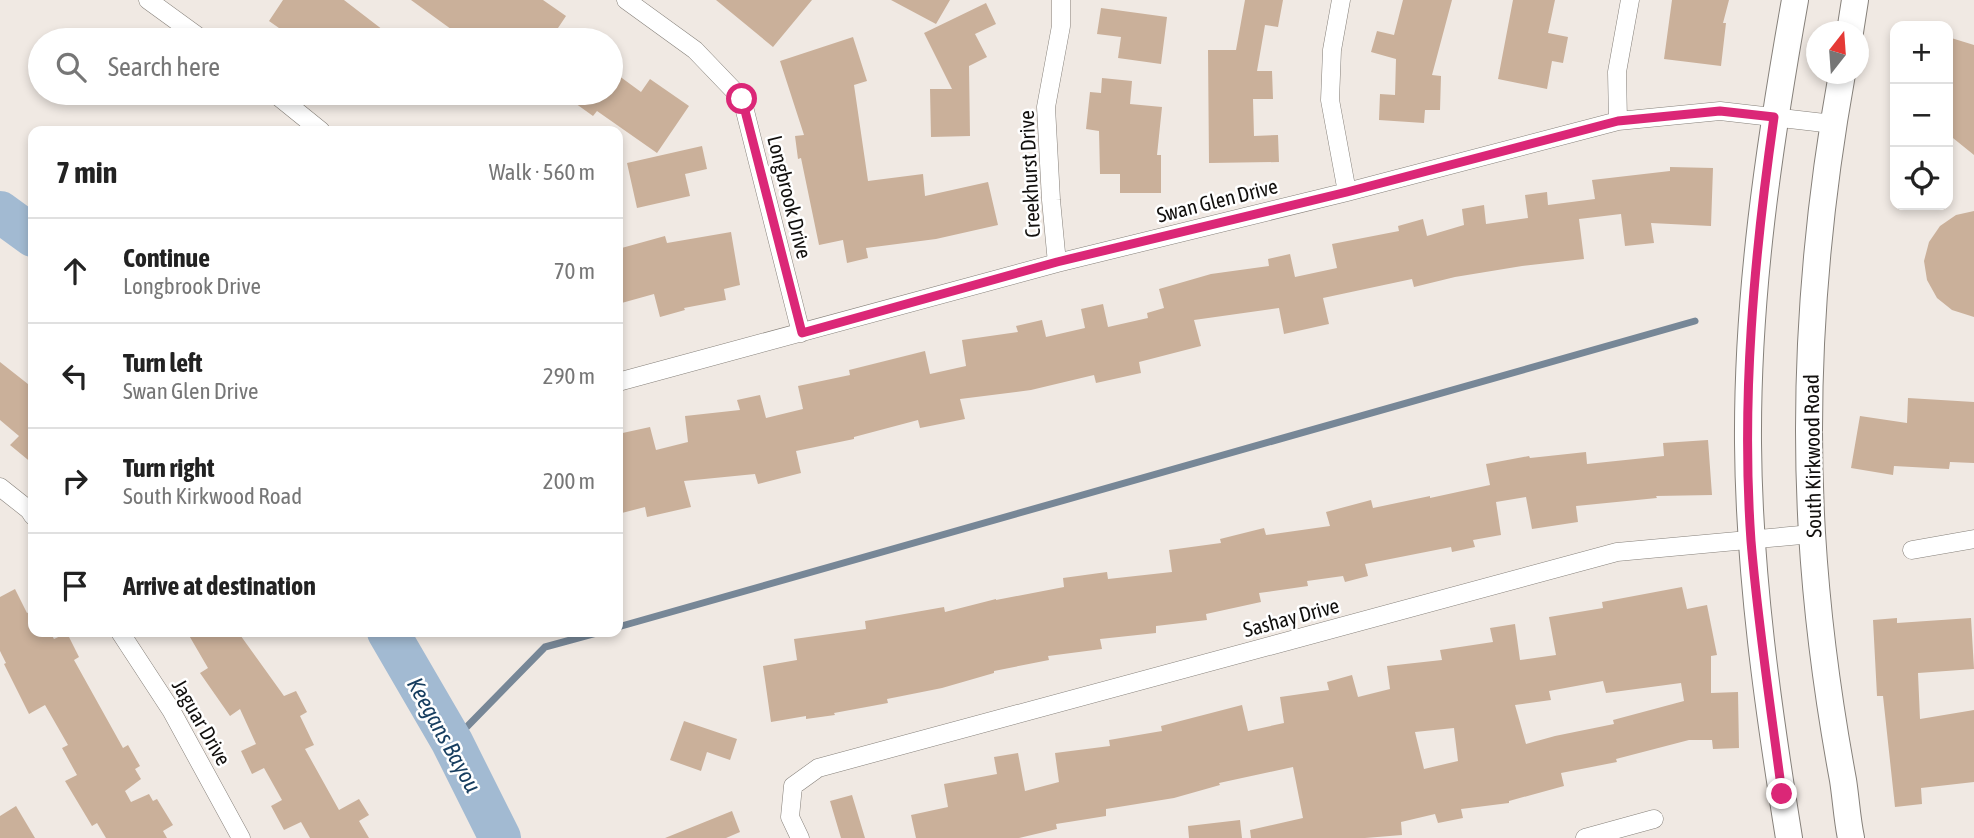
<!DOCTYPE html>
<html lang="en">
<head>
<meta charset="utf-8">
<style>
  body { margin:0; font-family:"Asap Condensed",sans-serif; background:#f6f6f6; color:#222 }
  .controls { position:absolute; right:21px; top:21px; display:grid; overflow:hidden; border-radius:14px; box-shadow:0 4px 10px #0003 }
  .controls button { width:63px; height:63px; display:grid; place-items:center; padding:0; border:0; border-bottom:2px solid #e0e0e0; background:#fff; color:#222; font:35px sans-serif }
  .compass { position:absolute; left:1806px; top:21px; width:63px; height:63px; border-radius:50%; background:#fff; box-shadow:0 4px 10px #0003; rotate:17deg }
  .stop { position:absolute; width:21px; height:21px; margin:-16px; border:5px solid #db2777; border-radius:50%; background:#fff }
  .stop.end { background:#db2777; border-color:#fff; box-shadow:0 2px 7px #0008 }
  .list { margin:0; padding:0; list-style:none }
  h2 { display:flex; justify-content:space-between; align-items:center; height:91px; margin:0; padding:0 28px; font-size:30px }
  h2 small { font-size:23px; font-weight:400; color:#767676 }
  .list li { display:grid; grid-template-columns:46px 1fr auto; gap:21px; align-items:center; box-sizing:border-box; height:105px; padding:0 28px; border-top:2px solid #e0e0e0 }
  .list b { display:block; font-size:26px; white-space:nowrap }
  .list p { margin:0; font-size:23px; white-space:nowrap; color:#767676 }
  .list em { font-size:23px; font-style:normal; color:#767676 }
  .icon { flex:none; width:38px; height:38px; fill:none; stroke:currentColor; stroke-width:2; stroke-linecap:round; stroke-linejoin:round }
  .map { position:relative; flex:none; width:1974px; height:838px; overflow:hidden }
  .search { position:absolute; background:#fff; box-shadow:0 4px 10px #0003; left:28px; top:28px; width:595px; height:77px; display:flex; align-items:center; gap:18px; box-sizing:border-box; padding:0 24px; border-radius:38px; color:#767676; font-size:26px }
  .panel { position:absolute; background:#fff; box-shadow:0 4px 10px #0003; left:28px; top:126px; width:595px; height:511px; border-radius:14px }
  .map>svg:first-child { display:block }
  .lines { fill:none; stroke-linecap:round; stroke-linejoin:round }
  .stream { stroke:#778797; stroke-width:7 }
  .river { stroke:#a2bad2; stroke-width:42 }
  .building { fill:#cab09a; fill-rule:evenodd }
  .street-casing { stroke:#86807a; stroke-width:19 }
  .secondary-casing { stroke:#86807a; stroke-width:28 }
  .street { stroke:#fff; stroke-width:18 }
  .secondary { stroke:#fff; stroke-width:26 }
  .route { stroke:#db2777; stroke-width:9 }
  .labels { text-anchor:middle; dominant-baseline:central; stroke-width:5; stroke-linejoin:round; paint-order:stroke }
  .street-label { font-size:21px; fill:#12100e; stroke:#fff }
  .water-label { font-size:23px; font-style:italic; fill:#163d5f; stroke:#fff }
</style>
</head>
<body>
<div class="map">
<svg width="1974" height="838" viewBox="0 0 1974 838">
  <rect width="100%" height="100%" fill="#f0e9e3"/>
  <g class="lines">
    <!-- stream -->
    <path class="stream" d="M618,627L1695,321
      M452,742L545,647L600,632"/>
    <!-- river -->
    <path class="river" d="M0,212L33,236
      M388,632L452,742L500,838"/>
  </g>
  <!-- building -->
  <path class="building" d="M283,0H344L396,40H296L269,21Z
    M411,0H543L566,16L550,40H466Z
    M716,0H812L773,47Z
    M891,0H950L936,24Z
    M1245,0H1283L1278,27L1265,25L1257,71H1272L1273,99H1253L1254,136L1278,135L1279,162L1209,163L1208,50H1236Z
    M1403,0H1452L1432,75L1441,76L1440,110H1425L1424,123L1379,120L1380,94L1395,95L1396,59L1371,52L1377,31L1394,35Z
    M1513,0H1555L1548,33L1568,37L1563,63L1552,61L1547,89L1498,79Z
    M1672,0H1729L1723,23H1726L1721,66L1664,59Z
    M986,3L996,24L975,34L987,57L969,66L970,136L931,137L930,89H952L924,33Z
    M1101,8L1167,17L1161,64L1118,58L1121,37L1097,34Z
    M853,37L867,81L854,85L868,181L923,174L925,196L988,182L998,225L936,239L866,248L868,258L847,263L843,240L819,245L801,158L798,159L795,136L804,135L780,61Z
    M1948,37L1974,45V155L1948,134Z
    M611,70L641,92L650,79L689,106L657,153L597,111L593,116L561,93H611Z
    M1102,78L1132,81L1130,104L1162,107L1157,155H1161V193H1120V174H1100L1099,131L1086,129L1090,92L1101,93Z
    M702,146L707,169L685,174L690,196L637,208L627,163Z
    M1670,167L1713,168L1711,226L1651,223L1654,243L1625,246L1621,214L1579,219L1584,259L1522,266L1455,277L1414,287L1412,279L1323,298L1329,324L1284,334L1279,308L1194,320L1201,346L1139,362L1141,373L1096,383L1094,375L1031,390L960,399L965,419L920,428L918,420L854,437V439L796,451L801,473L758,484L755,474L684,481L691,507L647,517L645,507L618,514V434L650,427L656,450L688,442L685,416L740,410L737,400L760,395L766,418L803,409L798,386L850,375L849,370L925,351L930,374L966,366L962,340L1018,332L1016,326L1042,320L1046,337L1085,328L1081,309L1103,304L1108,327L1148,318L1147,313L1164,308L1159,289L1211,274L1269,266L1268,259L1290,254L1295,277L1337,268L1332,244L1399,231L1398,226L1423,219L1427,236L1464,225L1462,209L1484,205L1486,224L1528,218L1525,195L1547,192L1548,205L1595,199L1592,180L1670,171Z
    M1974,211V317L1952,310L1937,298L1927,280L1924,261L1929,242L1940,226L1956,215Z
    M731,232L740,285L724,289L726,300L684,308L685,310L660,317L654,294L618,304V249L665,236L667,243Z
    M0,362L33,388V464L10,445L19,436L0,420Z
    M1908,398L1974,402V463L1950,462L1949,469L1894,466L1893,475L1851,468L1860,416L1907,423Z
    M1708,440L1712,495L1656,496L1657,498L1576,506L1578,522L1532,529L1526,497L1496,502L1501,535L1473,540L1475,547L1452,552L1451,547L1365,564L1368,576L1345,582L1343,576L1307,581L1308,586L1259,593L1261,602L1206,614L1207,620L1156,626V633L1100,639L1102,649L1048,656L1049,660L994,671V673L942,688L887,699L888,703L834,713L835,715L806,719V716L771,722L763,666L797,660L794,639L866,629L865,621L944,607L945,612L996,599V600L1064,587L1063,578L1107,572L1108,579L1172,572L1169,550L1221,543L1220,539L1264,528L1266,535L1330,526L1326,512L1371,500L1373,508L1430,496V498L1490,485L1486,464L1529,456L1530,458L1586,452L1587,464L1664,456L1663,443Z
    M1682,587L1687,609L1707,605L1717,655L1711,656V693L1738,692L1739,748L1713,749L1712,740H1689L1616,759L1617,762L1561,773L1564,786L1509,801V803L1461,809L1463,818L1438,823L1435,814L1401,822L1402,835L1365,838H1251L1250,830L1303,818L1293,767L1219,783L1220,785L1174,798L1106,809V816L1056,824L1057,829L1019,838H916L911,815L948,807L944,784L997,774L994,757L1018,753L1025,791L1059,782L1055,753L1110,746L1109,740L1162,731L1161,726L1242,705L1248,731L1284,723L1280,697L1329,690L1327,682L1352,675L1358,697L1390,689L1387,666L1442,660L1440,650L1493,642L1490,628L1515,624L1520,660L1556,655L1549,617L1603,608L1602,602ZM1603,681L1606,693L1681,683L1684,701L1613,720L1614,724L1555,736L1526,744L1515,705L1551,700L1549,691ZM1454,728L1458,761L1424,769L1415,732Z
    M15,589L27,613L33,610V632H50L54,639L67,633L79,657L74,660L123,748L128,745L140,766L135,769L141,779L125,791L131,802L149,794L153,801L157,799L173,825L163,831L167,838H106L97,823L92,826L65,781L77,775L62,748L68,745L45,705L29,714L4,664L6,663L0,651V597Z
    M1897,618V623L1971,618L1974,669L1918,673L1920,719L1974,710V782L1921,788L1922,804L1895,807L1883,696H1877L1873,620Z
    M187,632H238L284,696L296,691L307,712L300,716L314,745L305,749L339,810L359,799L369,815L359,821L369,838H310L301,822L284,830L271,806L282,800L264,768L252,774L241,751L256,744L240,709L230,716L200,673L208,668Z
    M684,721L737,739L730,760L707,752L701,771L670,760Z
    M852,795L865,838H841L830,801Z
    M16,806L35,838H0V816Z
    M732,811L740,832L726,838H665Z
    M1240,820L1242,838H1189L1188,826Z"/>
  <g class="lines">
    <defs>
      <path id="street" d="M148,0L203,40
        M626,0L695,50L742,99L801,333
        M1341,0L1332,50L1330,100L1347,192
        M274,93L321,131
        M1618,121L1617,72L1630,0
        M1057,263L1051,200L1046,107L1061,26V0
        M618,382L1057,263L1347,192L1618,121L1720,111L1833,124
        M0,487L29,510L33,516
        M1912,550L1974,539
        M120,632L171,710L241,838
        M800,838L790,817L793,786L818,768L1617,552L1812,534
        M1585,838L1654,819"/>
      <path id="secondary" d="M1850,32L1855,0
        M1842,74C1815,224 1803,380 1812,533C1817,616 1828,699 1843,780C1846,799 1847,819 1851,838
        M1789,838C1768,708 1749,575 1748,443C1747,293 1769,146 1795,0"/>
    </defs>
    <!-- street casing -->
    <use href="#street" class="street-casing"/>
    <!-- secondary casing -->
    <use href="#secondary" class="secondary-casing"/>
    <!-- street -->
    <use href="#street" class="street"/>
    <!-- secondary -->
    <use href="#secondary" class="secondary"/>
  </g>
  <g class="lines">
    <!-- route -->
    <path class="route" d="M742,99L802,333L1057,262L1347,192L1618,121L1720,111L1774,117C1754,257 1741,399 1751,541C1758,625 1771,709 1782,794"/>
  </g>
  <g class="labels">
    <!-- street labels -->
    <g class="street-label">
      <text transform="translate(1029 174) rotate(-93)">Creekhurst Drive</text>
      <text transform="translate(790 197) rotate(76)">Longbrook Drive</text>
      <text transform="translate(1217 200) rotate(-14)">Swan Glen Drive</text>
      <text transform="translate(1812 456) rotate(-91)">South Kirkwood Road</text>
      <text transform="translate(1291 617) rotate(-15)">Sashay Drive</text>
      <text transform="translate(202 722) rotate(60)">Jaguar Drive</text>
    </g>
    <!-- water labels -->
    <g class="water-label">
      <text transform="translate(444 735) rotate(61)">Keegans Bayou</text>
    </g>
  </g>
</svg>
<div class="controls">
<button>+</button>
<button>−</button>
<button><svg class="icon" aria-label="locate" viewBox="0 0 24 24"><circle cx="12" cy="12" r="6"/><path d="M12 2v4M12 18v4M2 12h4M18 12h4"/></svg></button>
</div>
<svg class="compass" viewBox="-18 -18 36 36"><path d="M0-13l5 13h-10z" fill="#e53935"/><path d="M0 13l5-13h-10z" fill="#767676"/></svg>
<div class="stop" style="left:742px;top:99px"></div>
<div class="stop end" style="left:1782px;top:794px"></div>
<div class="search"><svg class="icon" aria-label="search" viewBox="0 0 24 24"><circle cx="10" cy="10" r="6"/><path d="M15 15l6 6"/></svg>Search here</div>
<section class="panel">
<h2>7 min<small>Walk · 560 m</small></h2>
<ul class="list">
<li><svg class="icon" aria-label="ahead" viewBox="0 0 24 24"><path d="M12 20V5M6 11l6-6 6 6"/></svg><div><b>Continue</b><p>Longbrook Drive</p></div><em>70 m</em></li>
<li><svg class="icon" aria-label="left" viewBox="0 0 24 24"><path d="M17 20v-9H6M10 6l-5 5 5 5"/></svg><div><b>Turn left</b><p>Swan Glen Drive</p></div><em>290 m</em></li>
<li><svg class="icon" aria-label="right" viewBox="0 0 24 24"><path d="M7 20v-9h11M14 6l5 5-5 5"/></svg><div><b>Turn right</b><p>South Kirkwood Road</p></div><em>200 m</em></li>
<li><svg class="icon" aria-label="arrive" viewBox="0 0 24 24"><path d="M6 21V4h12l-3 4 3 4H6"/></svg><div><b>Arrive at destination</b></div></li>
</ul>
</section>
</div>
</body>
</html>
